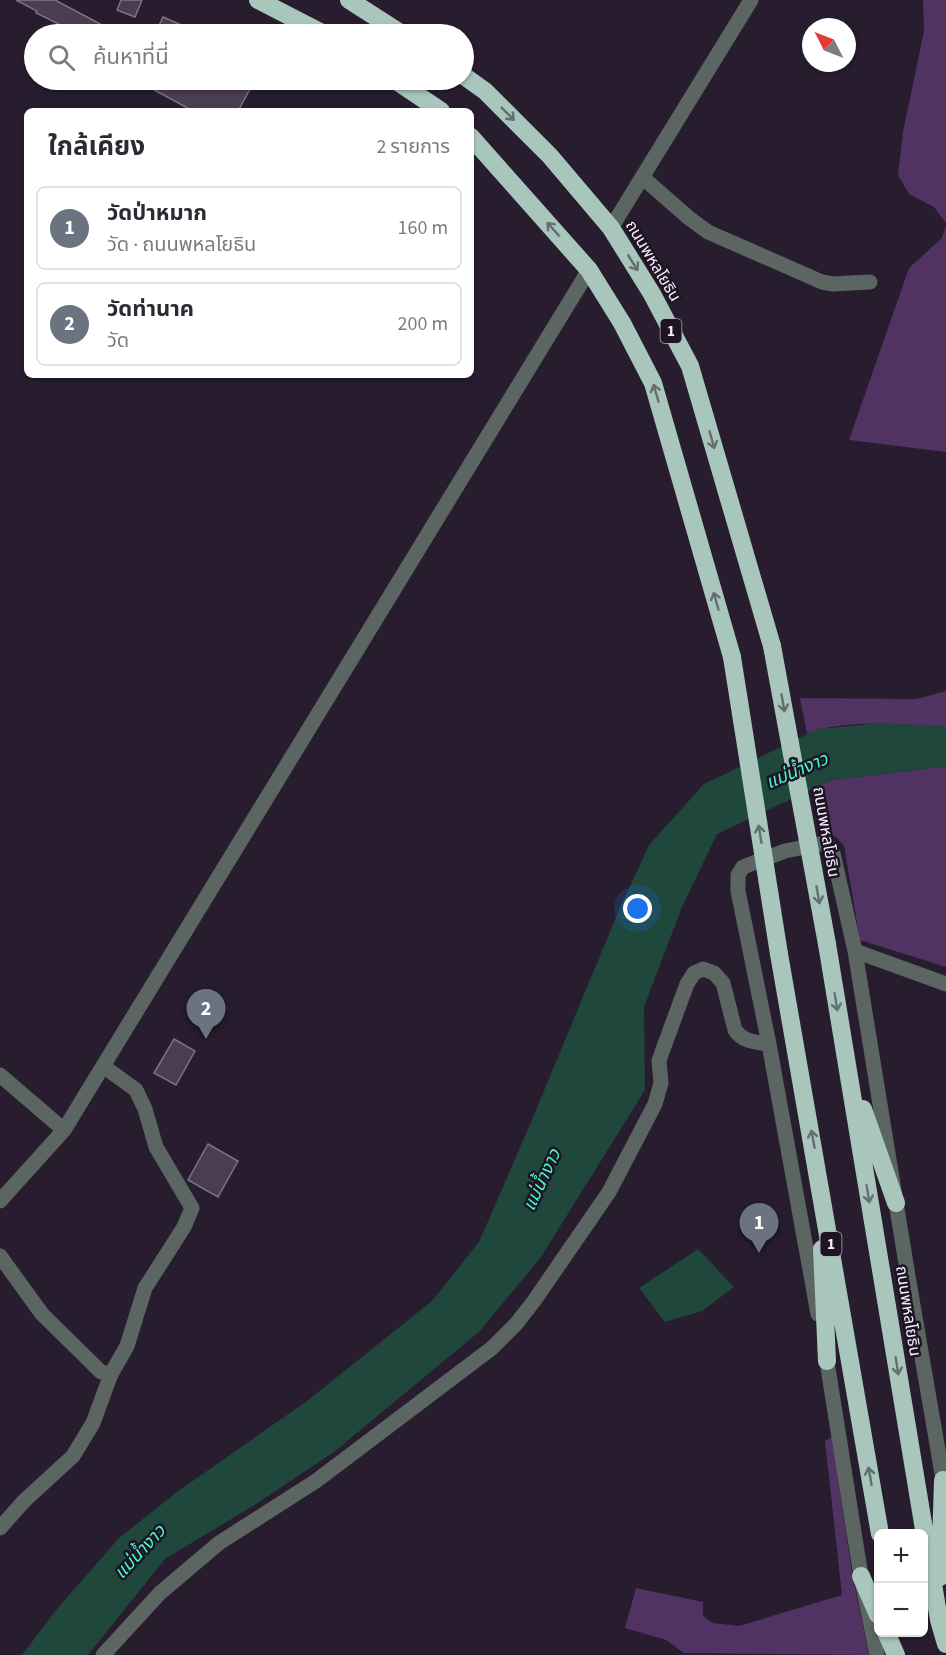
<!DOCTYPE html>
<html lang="th">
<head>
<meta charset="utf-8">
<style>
  body { margin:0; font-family:"Source Sans 3","Noto Sans Thai",sans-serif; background:#f2f2f3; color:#2b2b33 }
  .controls { position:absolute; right:18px; bottom:18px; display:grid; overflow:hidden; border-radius:9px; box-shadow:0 2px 4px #0004 }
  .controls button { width:54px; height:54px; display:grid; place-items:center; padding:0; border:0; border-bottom:2px solid #e1e1e2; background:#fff; color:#2b2b33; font:30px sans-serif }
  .compass { position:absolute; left:802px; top:18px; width:54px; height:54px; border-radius:50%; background:#fff; box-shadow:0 2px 4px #0004; rotate:312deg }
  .you { position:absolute; left:638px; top:909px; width:21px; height:21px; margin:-15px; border:4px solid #fff; border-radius:50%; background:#1a73e8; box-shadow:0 0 0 9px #1a73e833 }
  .badge { display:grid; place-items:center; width:39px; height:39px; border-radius:50%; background:#7c3aed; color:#fff; font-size:20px; font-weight:700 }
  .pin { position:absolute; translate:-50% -50px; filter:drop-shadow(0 2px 3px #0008) }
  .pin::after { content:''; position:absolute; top:32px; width:21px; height:18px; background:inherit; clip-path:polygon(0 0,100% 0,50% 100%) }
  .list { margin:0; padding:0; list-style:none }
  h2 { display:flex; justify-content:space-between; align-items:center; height:78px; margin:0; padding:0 24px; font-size:26px }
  h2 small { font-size:20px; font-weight:400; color:#7c7c81 }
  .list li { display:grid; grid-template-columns:39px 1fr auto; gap:18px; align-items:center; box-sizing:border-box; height:84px; margin:0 12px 12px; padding:0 12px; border:2px solid #e1e1e2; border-radius:9px }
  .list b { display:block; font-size:22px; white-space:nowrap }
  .list p { margin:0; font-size:20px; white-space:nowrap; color:#7c7c81 }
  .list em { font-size:20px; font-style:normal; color:#7c7c81 }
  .icon { flex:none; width:33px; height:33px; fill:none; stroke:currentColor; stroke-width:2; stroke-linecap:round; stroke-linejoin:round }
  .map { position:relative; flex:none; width:946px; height:1655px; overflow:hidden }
  .search { position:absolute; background:#fff; box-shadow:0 2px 4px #0004; left:24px; top:24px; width:450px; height:66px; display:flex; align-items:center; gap:15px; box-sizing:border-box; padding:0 21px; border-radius:33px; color:#7c7c81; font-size:22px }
  .panel { position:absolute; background:#fff; box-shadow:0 2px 4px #0004; left:24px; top:108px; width:450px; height:270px; border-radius:9px }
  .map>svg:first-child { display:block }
  .green { fill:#503363 }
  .water { fill:#1f473c }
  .building { fill:#493e51; stroke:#7d7186; stroke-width:1.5 }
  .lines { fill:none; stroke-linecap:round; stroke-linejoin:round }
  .street { stroke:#5b6662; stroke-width:15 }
  .highway { stroke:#a9c6bc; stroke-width:18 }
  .highway-bridge { stroke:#a9c6bc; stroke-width:18 }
  .oneway { stroke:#646d70 }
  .labels { text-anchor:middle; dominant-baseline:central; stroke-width:5; stroke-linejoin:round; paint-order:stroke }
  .shield { fill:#1e1424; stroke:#b5adba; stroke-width:1.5 }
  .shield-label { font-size:15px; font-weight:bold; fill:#f6effb }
  .street-label { font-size:16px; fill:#f6effb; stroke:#1e1424 }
  .water-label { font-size:18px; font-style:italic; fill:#42facd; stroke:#1e1424 }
</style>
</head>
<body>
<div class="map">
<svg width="946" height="1655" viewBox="0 0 946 1655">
  <rect width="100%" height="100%" fill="#271d2e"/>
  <!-- green -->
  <path class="green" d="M923,0H946V223L934,207L909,194L898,175L903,132L924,31Z
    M946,225V452L849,440L909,268L942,238Z
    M946,691V727C907,725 842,718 807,734L800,698L916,699Z
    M932,768H946V967L860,940L844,846L836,837L823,831L816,787L832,780Z
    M832,1437L852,1573L869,1655L684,1653L666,1640L625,1628L636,1588L703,1602V1616L713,1623L739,1626L842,1595L825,1441Z"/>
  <!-- water -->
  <path class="water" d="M881,723L946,727V768H932L832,780L717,834L682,907L644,1007L645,1090L541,1257L480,1331L334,1452L253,1506L165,1559L88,1655H22L57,1609L119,1538L177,1492L307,1401L432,1301L479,1242L529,1127L619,910L649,845L704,784L818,729Z
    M698,1249L734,1287L702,1311L665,1322L639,1288Z"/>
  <!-- building -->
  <path class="building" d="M16,0H55L119,34H79L36,13L37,11Z
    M121,0H142L135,17L117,10Z
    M163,17L202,34H155Z
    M136,80H182L196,87L200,80H255L238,111H193Z
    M174,1039L195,1051L176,1085L154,1073Z
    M208,1144L238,1161L218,1197L188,1180Z"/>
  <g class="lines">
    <!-- street -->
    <path class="street" d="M642,177L689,218L708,232L822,282L833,284L870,282
      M611,228L751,0
      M855,951L946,984
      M0,1075L64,1130
      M0,1201L64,1130L589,270
      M0,1256L42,1314L101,1372L111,1374
      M818,1314L769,1044L738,891V875L743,867L785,851L825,843L832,849L855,951L908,1276L945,1491
      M825,1349L861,1576L877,1655
      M0,1528L24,1501L73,1456L93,1423L111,1374L127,1346L145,1288L184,1227L192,1208L156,1147L145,1109L136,1090L103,1066
      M103,1655L160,1593L219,1543L316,1481L492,1348L516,1324L534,1301L609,1192L655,1104L661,1083L659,1061L662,1052L687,984L694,973L703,969L714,973L723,983L735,1030C743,1042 756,1042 769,1044"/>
    <!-- highway -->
    <path class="highway" d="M258,0L324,34
      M349,0L402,34
      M464,76L485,91L550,156L611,228L652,294L690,366L772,646
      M395,80L441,111
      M471,137L589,270L622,323L653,383L732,657
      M827,944L939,1620L946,1644
      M779,954L880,1534
      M863,1109L896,1203
      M822,1249L827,1361
      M861,1576L878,1615
      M940,1577L943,1480
      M886,1632L896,1655"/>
    <!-- highway-bridge -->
    <path class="highway-bridge" d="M772,646L827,944
      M732,657L779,954"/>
  </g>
  <!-- one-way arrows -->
  <defs><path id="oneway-shaft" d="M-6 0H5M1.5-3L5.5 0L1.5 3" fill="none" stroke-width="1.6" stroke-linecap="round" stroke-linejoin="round" transform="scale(1.5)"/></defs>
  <g class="oneway">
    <use href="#oneway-shaft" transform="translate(508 114) rotate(45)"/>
    <use href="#oneway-shaft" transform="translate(553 229) rotate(-132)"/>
    <use href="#oneway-shaft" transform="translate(633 263) rotate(58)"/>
    <use href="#oneway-shaft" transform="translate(656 393) rotate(-106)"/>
    <use href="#oneway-shaft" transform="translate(712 440) rotate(74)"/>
    <use href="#oneway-shaft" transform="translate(716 601) rotate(-106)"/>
    <use href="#oneway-shaft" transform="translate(783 703) rotate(80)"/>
    <use href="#oneway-shaft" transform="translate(760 834) rotate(-99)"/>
    <use href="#oneway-shaft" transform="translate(818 895) rotate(80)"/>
    <use href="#oneway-shaft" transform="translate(836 1002) rotate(81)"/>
    <use href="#oneway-shaft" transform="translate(813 1139) rotate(-100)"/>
    <use href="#oneway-shaft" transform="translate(868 1194) rotate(81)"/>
    <use href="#oneway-shaft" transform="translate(897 1366) rotate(81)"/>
    <use href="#oneway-shaft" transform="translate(870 1476) rotate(-100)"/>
  </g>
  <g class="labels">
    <!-- shield labels -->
    <g class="shield">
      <rect x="660.5" y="319" width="21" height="24" rx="4.5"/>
      <rect x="820.5" y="1232" width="21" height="24" rx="4.5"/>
    </g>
    <g class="shield-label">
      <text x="671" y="331">1</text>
      <text x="831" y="1244">1</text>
    </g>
    <!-- street labels -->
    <g class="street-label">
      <text transform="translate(653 261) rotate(59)">ถนนพหลโยธิน</text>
      <text transform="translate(826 832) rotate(80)">ถนนพหลโยธิน</text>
      <text transform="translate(908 1311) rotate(81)">ถนนพหลโยธิน</text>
    </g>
    <!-- water labels -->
    <g class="water-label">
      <text transform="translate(797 771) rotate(-23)">แม่น้ำงาว</text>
      <text transform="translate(542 1180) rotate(-65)">แม่น้ำงาว</text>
      <text transform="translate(140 1552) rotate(-47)">แม่น้ำงาว</text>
    </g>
  </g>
</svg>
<div class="controls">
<button>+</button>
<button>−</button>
</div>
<svg class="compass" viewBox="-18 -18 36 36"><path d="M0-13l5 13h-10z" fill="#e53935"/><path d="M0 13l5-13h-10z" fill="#7c7c81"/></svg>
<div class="you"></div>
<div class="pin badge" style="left:759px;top:1253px;background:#6b7280">1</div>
<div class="pin badge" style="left:206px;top:1039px;background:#6b7280">2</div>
<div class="search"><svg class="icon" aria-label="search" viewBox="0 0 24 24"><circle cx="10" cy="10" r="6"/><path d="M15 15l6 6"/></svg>ค้นหาที่นี่</div>
<section class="panel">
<h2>ใกล้เคียง<small>2 รายการ</small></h2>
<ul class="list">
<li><span class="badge" style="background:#6b7280">1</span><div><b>วัดป่าหมาก</b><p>วัด · ถนนพหลโยธิน</p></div><em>160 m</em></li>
<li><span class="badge" style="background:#6b7280">2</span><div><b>วัดท่านาค</b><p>วัด</p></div><em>200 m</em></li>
</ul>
</section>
</div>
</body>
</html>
